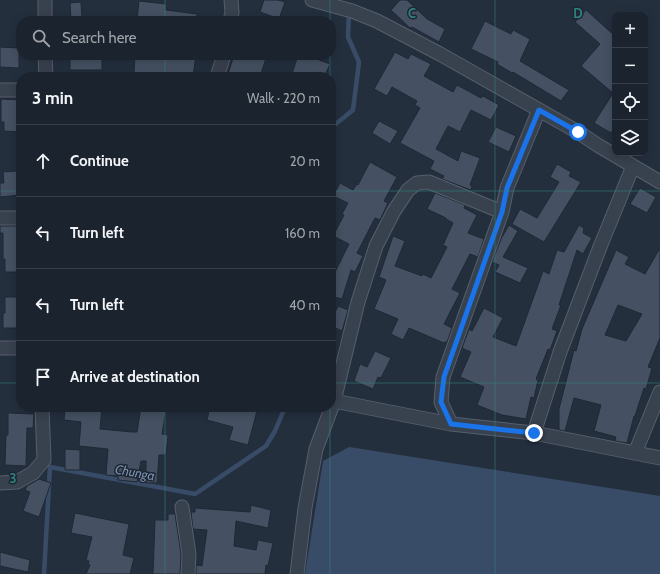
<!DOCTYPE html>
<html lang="en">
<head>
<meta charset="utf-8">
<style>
  body { margin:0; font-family:Cabin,sans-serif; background:#242b36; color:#f1f3f6 }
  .controls { position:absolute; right:12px; top:12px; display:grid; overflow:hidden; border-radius:8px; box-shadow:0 2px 10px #0003 }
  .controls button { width:36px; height:36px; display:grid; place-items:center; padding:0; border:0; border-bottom:1px solid #39404a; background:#1b232e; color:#f1f3f6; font:20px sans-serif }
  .stop { position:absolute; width:12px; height:12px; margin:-9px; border:3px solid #1a73e8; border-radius:50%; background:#fff }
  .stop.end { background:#1a73e8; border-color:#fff; box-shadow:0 1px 4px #0008 }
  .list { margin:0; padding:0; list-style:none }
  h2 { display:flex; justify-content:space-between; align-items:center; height:52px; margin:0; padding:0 16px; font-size:17px }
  h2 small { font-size:13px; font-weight:400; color:#a0a4aa }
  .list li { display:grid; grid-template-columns:26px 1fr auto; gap:12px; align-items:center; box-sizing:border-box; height:72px; padding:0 16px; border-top:1px solid #39404a }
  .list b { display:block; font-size:15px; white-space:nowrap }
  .list em { font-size:13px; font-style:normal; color:#a0a4aa }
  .icon { flex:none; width:22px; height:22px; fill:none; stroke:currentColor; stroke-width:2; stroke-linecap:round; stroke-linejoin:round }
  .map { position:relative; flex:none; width:660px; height:574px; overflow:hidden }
  .search { position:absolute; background:#1b232e; box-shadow:0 2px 10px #0003; left:16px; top:16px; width:320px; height:44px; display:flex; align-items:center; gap:10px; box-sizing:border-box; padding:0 14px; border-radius:16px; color:#a0a4aa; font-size:15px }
  .panel { position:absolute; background:#1b232e; box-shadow:0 2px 10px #0003; left:16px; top:72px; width:320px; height:340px; border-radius:16px }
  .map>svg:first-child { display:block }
  .water { fill:#394c67 }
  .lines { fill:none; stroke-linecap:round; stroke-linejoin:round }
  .stream { stroke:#394c67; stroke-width:4.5 }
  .building { fill:#455162; stroke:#1f2835; fill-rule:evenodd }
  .minor-casing { stroke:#565f6c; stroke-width:15 }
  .minor { stroke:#38414e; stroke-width:13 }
  .route { stroke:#1a73e8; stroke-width:5 }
  .grid { fill:none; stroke:#308480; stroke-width:1; stroke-opacity:0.55 }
  .labels { text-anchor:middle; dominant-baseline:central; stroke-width:3; stroke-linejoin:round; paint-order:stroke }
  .water-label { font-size:13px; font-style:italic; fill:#7c92b1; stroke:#1d2633 }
  .grid-label { font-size:13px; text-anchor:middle; font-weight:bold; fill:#308480; stroke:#1d2633; stroke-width:3; stroke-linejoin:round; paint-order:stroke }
</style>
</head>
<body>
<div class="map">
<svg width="660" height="574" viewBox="0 0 660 574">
  <rect width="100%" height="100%" fill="#242f3e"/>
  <!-- water -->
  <path class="water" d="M349,447L660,496V574H305L323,461Z"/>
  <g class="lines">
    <!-- stream -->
    <path class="stream" d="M331,131L332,127L353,110L359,62L348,37L349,13
      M44,574L50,467L195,494L266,446L275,431L285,407"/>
  </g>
  <!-- building -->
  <path class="building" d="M264,0H278L285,2L279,19L260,12Z
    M400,0H407L427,19L445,29L439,42L412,27L410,28L391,10Z
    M139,1L166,4V10L197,14V21H149L137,20Z
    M81,2L82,18L71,19L70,3Z
    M586,10L615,36V126L611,133L594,123L613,93L581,66L600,44L575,22Z
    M485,21L511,34L513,30L530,39L520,61L569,90L561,101L513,72L512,73L497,64L498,62L471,49Z
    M0,47L19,48V68L0,67Z
    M395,52L408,59L411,54L431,64L424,76L453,92L457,85L481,98L483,96L499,105L491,120L471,110L460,132L448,126L436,149L458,161L461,151L480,158L470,185L472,186L471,190L442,179L444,176L430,169L434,161L400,143L420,108L415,105L417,101L392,87L387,96L374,89Z
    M70,55H102V70H70Z
    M135,55H196L193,77H168L134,73Z
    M234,55H267L260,77H227Z
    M298,55H315L314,58L330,64L325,75L317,72L316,77H303L292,74Z
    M1,99L21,100V132L4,131V122H1Z
    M379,121L398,131L390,144L372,133Z
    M496,127L516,136L509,152L488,142Z
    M370,162L397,177L384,201L388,203L380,220L375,218L357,253L363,256L355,272L351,270L342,299L331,296V280L349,244L333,236L344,215L342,214L348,203L333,196L340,183L353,190L357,184L358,185Z
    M557,164L571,172L569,176L581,182L544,242L512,224L520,209L537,218L559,182L550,177Z
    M17,171L20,195L0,197V183H4L3,172Z
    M640,188L656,197L647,213L630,204Z
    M435,193L465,205L464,208L477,215L468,233L484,239L478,257L470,254L452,289L460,293L444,324L452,328L447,342H445L444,343L409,328L403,340L391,334L398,319L374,309L386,280L379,277L393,236L405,241L395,266L422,276L423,274L431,278L447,247L443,245L453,223L446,219V218L427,209Z
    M509,225L518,231L503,257L528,268L520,283L495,272L499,265L492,262L501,239Z
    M579,225L584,228L583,233L592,238L583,254L577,250L559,305H561L552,329L557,331L550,350L548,349L536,379L538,380L534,398L531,397L526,419L502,415L477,405L484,387L460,377L471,352L462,348L469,329L472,331L484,308L503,318L493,337L516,346L543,271L549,274L557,250L564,252Z
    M0,226H20V231H21V272H5V259H3V233H0Z
    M660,248V338L648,367L652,368L646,389L644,388L635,416H634L627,443L615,441L616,437L594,431L601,405L574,398L565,431L559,430V409L574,350L576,351L582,329L616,250L629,257L625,264L645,274ZM618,305L642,314L626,341L605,335Z
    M5,297H20L21,328H3V313H5Z
    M338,306L348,310L342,331L331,326V321Z
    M375,351L391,358L381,378L378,377L373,389L354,381L360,364L367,367Z
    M65,407H102L100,429L132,432H137L141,407L166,410L162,434L168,435L166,455H159L157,483H146V461H141L137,482L118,480V476L106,475L108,449L79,446L81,422L64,420Z
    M210,407H258L248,445L229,440L233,427L207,420Z
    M8,413L34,414L33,428H27L26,466L5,465L6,435H8Z
    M65,449L80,450V470H65Z
    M39,479L51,483L39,517L23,511L30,492L25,490L27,486Z
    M251,505L271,510L268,528L236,521L234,546L256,550L258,540L273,543L268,566L266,565L265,574H196V565L202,566L207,530L193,529L191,512H195V508L250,512Z
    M75,513L129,524L123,555L134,558L130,574H86L90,565L88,564L89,561L86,560L92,537L71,533Z
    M168,514H175L181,554L180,574H153L155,520H168Z
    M0,552L30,560L28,572L0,566Z"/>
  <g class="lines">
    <defs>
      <path id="minor" d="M45,0V21
        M312,0L352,11L377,21L440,54L578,132L599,146L660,182
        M230,21L232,12L231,0
        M45,55L46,77
        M217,77L224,55
        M0,90H21
        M0,218H21
        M0,348H21
        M334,401L451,424L534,433L660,458
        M451,424L441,402L443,377L502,212L507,188L539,110
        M534,433L560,352L600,247L633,166
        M635,453L660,392
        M0,483L17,482L33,473L44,460L42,407
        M182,507L189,554L188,574
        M297,574L305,508L316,449L334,401L358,302L376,246L394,211L408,190L417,183L429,182L502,212"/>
    </defs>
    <!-- minor casing -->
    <use href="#minor" class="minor-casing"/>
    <!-- minor -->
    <use href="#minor" class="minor"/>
  </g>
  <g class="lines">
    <!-- route -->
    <path class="route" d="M534,433L451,424L441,402L444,377L502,212L507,188L539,110L578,132"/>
  </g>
  <!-- grid -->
  <path class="grid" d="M165,0V21M330,0V21M495,0V574M165,55V77M330,55V77M0,191H21M331,191H660M0,383H21M331,383H660M165,407V574M330,407V574"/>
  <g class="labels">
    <!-- water labels -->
    <g class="water-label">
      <text transform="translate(135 472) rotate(10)">Chunga</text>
    </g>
  </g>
  <g class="grid-label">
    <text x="412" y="18">C</text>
    <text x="578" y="18">D</text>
    <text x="13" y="483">3</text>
  </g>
</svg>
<div class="controls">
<button>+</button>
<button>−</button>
<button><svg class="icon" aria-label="locate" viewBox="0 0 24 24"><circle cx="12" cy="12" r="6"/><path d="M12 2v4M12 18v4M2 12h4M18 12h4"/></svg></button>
<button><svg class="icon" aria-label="layers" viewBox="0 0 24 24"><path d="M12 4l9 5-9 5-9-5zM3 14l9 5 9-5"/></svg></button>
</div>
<div class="stop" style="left:578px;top:132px"></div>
<div class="stop end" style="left:534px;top:433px"></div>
<div class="search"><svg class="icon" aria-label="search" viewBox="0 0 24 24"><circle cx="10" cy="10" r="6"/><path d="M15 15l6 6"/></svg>Search here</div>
<section class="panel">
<h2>3 min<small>Walk · 220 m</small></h2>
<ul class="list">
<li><svg class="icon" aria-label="ahead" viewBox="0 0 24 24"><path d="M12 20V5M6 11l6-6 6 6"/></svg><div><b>Continue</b></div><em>20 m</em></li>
<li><svg class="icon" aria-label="left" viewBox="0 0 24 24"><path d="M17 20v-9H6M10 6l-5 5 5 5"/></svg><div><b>Turn left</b></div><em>160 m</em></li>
<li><svg class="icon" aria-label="left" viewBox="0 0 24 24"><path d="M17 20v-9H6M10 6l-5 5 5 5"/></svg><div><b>Turn left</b></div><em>40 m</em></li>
<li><svg class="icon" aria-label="arrive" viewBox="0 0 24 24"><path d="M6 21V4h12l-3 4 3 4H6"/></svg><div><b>Arrive at destination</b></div></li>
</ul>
</section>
</div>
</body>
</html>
